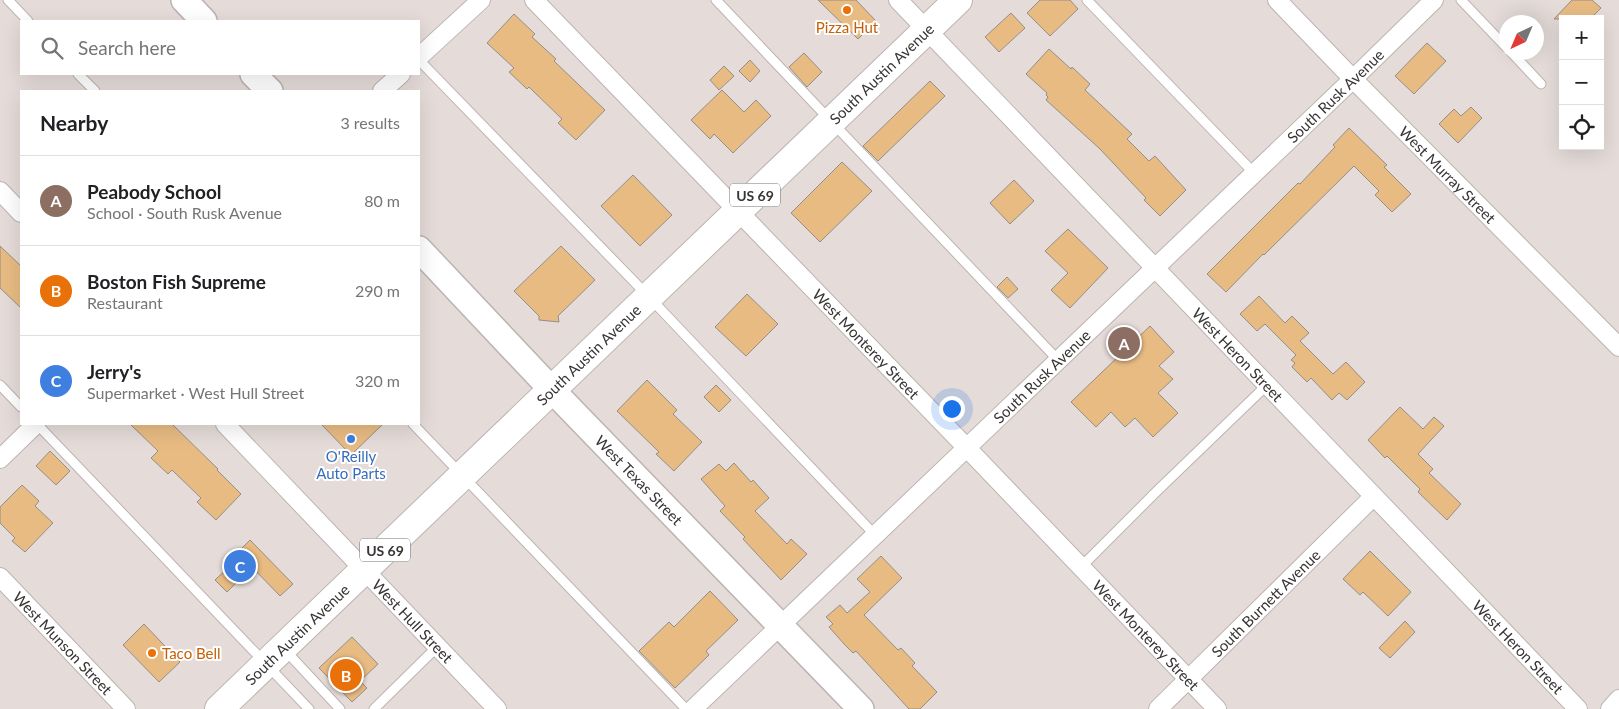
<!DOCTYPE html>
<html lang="en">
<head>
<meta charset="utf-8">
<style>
  body { margin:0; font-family:Lato,sans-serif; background:#f6f6f6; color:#202124 }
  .controls { position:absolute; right:15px; top:15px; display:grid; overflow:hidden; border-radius:0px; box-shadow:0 5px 20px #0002 }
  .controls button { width:45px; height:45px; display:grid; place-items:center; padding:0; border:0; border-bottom:1px solid #e0e0e0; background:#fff; color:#202124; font:25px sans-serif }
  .compass { position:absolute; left:1499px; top:15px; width:45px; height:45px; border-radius:50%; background:#fff; box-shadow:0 5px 20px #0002; rotate:224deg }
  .you { position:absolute; left:951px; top:408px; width:18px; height:18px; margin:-12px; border:4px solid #fff; border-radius:50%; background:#1a73e8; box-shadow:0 0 0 8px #1a73e833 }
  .badge { display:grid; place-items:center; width:32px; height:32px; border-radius:50%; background:#7c3aed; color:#fff; font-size:16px; font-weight:700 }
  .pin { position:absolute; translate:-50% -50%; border:2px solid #fff; box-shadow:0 1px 5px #0006 }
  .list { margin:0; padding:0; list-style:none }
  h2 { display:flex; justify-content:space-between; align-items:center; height:65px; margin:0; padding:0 20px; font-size:21px }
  h2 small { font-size:16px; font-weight:400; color:#757577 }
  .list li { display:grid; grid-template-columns:32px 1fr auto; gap:15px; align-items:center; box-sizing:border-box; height:90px; padding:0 20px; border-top:1px solid #e0e0e0 }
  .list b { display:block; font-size:19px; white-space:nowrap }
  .list p { margin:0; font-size:16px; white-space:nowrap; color:#757577 }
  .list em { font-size:16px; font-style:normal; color:#757577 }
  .icon { flex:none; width:28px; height:28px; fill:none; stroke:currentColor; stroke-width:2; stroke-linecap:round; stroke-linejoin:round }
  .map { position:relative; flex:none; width:1619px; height:709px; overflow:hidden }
  .search { position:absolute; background:#fff; box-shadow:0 5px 20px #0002; left:20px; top:20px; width:400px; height:55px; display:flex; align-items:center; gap:12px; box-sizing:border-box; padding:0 18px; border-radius:0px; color:#757577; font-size:19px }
  .panel { position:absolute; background:#fff; box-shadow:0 5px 20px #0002; left:20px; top:90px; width:400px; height:335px; border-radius:0px }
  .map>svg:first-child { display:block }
  .building { fill:#e8bb83; stroke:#938e89 }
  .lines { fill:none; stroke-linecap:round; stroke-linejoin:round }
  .lane-casing { stroke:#bcb4b1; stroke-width:11 }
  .street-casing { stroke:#bcb4b1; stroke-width:20 }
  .secondary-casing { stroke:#bcb4b1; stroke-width:28 }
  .highway-casing { stroke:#bcb4b1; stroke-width:30 }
  .lane { stroke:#fff; stroke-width:9 }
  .street { stroke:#fff; stroke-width:18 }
  .secondary { stroke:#fff; stroke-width:25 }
  .highway { stroke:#fff; stroke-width:28 }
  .food-dot { fill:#e8710a; stroke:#fff; stroke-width:2 }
  .shop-dot { fill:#3f7fe0; stroke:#fff; stroke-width:2 }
  .labels { text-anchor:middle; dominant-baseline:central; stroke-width:4; stroke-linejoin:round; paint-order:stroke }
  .shield { fill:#fff; stroke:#737170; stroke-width:1 }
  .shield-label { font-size:14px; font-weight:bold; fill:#373433 }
  .food-label { font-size:15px; fill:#c56008; stroke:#fff }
  .street-label { font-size:15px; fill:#373433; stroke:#fff }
  .shop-label { font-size:15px; fill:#366cbe; stroke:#fff }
</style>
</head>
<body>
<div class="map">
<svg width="1619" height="709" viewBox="0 0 1619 709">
  <rect width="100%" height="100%" fill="#e5dcd9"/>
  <!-- building -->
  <path class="building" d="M818,0H856L876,21L858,39Z
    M1040,0H1070L1078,9L1050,36L1027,13Z
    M1572,0H1592L1601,8L1590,19H1554Z
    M1011,13L1025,28L999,52L985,37Z
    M514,14L535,34L532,37L556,59L554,61L605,110L576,140L558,123L562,119L529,87L527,89L509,72L514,68L487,43Z
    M1427,43L1446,61L1414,94L1395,76Z
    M1049,49L1071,69L1072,67L1090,84L1085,90L1132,134L1127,139L1149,161L1155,156L1186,190L1160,216L1144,200L1146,198L1100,149L1046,100L1048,97L1046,95L1047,93L1026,74Z
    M804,53L822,72L807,87L789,67Z
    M750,60L760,71L750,82L739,71Z
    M724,66L734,76L719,90L710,80Z
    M930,81L945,96L878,161L863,146Z
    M722,90L744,112L756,100L771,116L733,153L714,134L710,139L691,120Z
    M1471,107L1482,118L1458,143L1439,124L1454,109L1461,116Z
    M1349,128L1387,165L1384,167L1411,194L1392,212L1375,195L1379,191L1354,166L1264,255L1263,254L1226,292L1207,274L1298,183L1300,184L1335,147L1333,145Z
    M842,162L872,191L820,242L791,213Z
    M633,175L672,215L640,246L601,206Z
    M1014,180L1034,201L1010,224L990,203Z
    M1068,229L1108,268L1070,308L1051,290L1068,273L1045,251Z
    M0,246L21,266V308L0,288Z
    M561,246L595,280L558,316L559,322L539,320V316L514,291Z
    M1007,277L1018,289L1008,298L997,287Z
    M747,294L778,324L746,356L715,327Z
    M1259,296L1285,323L1292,316L1309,333L1300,341L1333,374L1346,362L1365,382L1347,400L1339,393L1332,400L1311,378L1307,382L1292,367L1295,363L1291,360L1296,355L1265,324L1257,331L1240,314Z
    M1150,326L1174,352L1159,366L1173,379L1158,393L1178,413L1153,437L1135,418L1125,427L1111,412L1096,427L1071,402Z
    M647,380L677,410L673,414L702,442L674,471L656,454L659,452L617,411Z
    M716,385L731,400L719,412L704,397Z
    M1400,407L1423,429L1434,417L1444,426L1418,454L1433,469L1429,473L1461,504L1447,520L1418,492L1420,489L1387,456L1385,458L1368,440Z
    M130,424H172L218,469L217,470L241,494L216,520L197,502L201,498L172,470L168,474L151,458L158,451Z
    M321,424H383L351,455Z
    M50,451L70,471L56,485L36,466Z
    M734,463L751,482L753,480L769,498L755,511L787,544L791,539L807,554L781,580L743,539L745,537L720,511L725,506L701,479L719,464L726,471Z
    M22,485L39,501L35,506L53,523L25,552L12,541L15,538L0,523V507Z
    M250,540L293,584L280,596L252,567L227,592L215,580L229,567L226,564Z
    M1370,551L1411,592L1388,616L1363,592L1360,595L1343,579Z
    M881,556L902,578L864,615L898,650L901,648L915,663L912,666L937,692L920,709H909L856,651L853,653L845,645L829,627L833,624L826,617L840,605L847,613L870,592L857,579Z
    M710,591L738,620L706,651L709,655L675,688L639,651L669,622L674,627Z
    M1405,621L1415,632L1390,658L1379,648Z
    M144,624L180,662L159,682L123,645Z
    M352,637L378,664L360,681L367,688L352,702L319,668Z"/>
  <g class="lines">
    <defs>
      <path id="lane" d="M8,0L28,21
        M716,0L1058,360
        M1087,0L1254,173
        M1461,0L1506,47
        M1511,52L1541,84
        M419,60L649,297L874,534
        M78,74L95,91
        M0,385L21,407
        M37,424L309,709
        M413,424L686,709
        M1081,567L1157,491L1267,385
        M284,649L340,709
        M374,709L437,647"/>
      <g id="street">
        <path id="s1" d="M534,0L966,447L1217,709"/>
        <path id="s2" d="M898,0L1578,709"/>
        <path id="s3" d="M1277,0L1353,79L1619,347"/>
        <path d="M419,57L481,0"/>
        <path d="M382,91L401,74"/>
        <path d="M0,191L21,213"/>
        <path id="s4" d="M225,424L497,709"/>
        <path d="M0,459L36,424"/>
        <path id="s5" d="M0,577L126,709"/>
        <path id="s6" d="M693,709L1353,79L1434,0"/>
        <path id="s7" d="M1158,709L1373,497"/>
        <path d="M1610,709L1619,699"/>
      </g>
      <g id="secondary">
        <path d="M184,0L204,21"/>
        <path d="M253,74L270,91"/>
        <path id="s8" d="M419,249L552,390L861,709"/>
      </g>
      <g id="highway">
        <path id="s9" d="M219,709L958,0"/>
      </g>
    </defs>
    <!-- lane casing -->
    <use href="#lane" class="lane-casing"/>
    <!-- street casing -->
    <use href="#street" class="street-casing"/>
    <!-- secondary casing -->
    <use href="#secondary" class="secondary-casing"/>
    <!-- highway casing -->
    <use href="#highway" class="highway-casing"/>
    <!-- lane -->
    <use href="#lane" class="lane"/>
    <!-- street -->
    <use href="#street" class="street"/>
    <!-- secondary -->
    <use href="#secondary" class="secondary"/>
    <!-- highway -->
    <use href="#highway" class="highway"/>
  </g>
  <!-- markers -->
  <g class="food-dot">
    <circle cx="847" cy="10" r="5"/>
    <circle cx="152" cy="653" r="5"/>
  </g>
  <circle class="shop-dot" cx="351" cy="439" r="5"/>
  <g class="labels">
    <!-- shield labels -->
    <g class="shield">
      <rect x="730" y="183.5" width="50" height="23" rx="4"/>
      <rect x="360" y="538.5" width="50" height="23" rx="4"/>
    </g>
    <g class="shield-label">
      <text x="755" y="195">US 69</text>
      <text x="385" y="550">US 69</text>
    </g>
    <!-- food labels -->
    <g class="food-label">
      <text x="847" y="27">Pizza Hut</text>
      <text x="162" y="653" text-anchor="start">Taco Bell</text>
    </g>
    <!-- street labels -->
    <g class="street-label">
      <text stroke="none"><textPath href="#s9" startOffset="918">South Austin Avenue</textPath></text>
      <text stroke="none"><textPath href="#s6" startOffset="888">South Rusk Avenue</textPath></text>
      <text stroke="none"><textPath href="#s3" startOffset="244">West Murray Street</textPath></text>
      <text stroke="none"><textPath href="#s1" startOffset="478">West Monterey Street</textPath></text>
      <text stroke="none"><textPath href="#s2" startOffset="491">West Heron Street</textPath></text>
      <text stroke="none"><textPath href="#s9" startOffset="512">South Austin Avenue</textPath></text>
      <text stroke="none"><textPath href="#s6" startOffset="482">South Rusk Avenue</textPath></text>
      <text stroke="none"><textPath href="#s8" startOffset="319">West Texas Street</textPath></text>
      <text stroke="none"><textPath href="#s7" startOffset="151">South Burnett Avenue</textPath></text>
      <text stroke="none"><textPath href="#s4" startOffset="272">West Hull Street</textPath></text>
      <text stroke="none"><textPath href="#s9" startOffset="108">South Austin Avenue</textPath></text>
      <text stroke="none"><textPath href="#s1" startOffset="882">West Monterey Street</textPath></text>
      <text stroke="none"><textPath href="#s5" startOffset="91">West Munson Street</textPath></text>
      <text stroke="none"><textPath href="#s2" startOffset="896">West Heron Street</textPath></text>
    </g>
    <!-- shop labels -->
    <g class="shop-label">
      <text x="351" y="456">O'Reilly<tspan x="351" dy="17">Auto Parts</tspan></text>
    </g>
  </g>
</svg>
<div class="controls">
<button>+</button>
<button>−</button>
<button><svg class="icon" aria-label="locate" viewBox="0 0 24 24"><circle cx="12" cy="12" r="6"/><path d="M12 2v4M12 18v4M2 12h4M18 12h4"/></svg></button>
</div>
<svg class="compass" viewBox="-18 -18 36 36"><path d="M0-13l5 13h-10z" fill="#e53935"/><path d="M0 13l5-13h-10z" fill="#757577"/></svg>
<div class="you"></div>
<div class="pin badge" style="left:1124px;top:343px;background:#8d6e63">A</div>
<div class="pin badge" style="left:346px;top:675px;background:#e8710a">B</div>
<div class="pin badge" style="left:240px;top:566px;background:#3f7fe0">C</div>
<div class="search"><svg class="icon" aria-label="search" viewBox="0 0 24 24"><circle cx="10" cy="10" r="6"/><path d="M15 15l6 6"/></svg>Search here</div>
<section class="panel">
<h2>Nearby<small>3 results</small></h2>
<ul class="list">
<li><span class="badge" style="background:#8d6e63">A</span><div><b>Peabody School</b><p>School · South Rusk Avenue</p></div><em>80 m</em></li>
<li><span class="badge" style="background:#e8710a">B</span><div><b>Boston Fish Supreme</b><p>Restaurant</p></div><em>290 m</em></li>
<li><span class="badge" style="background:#3f7fe0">C</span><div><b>Jerry's</b><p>Supermarket · West Hull Street</p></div><em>320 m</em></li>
</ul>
</section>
</div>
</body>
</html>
